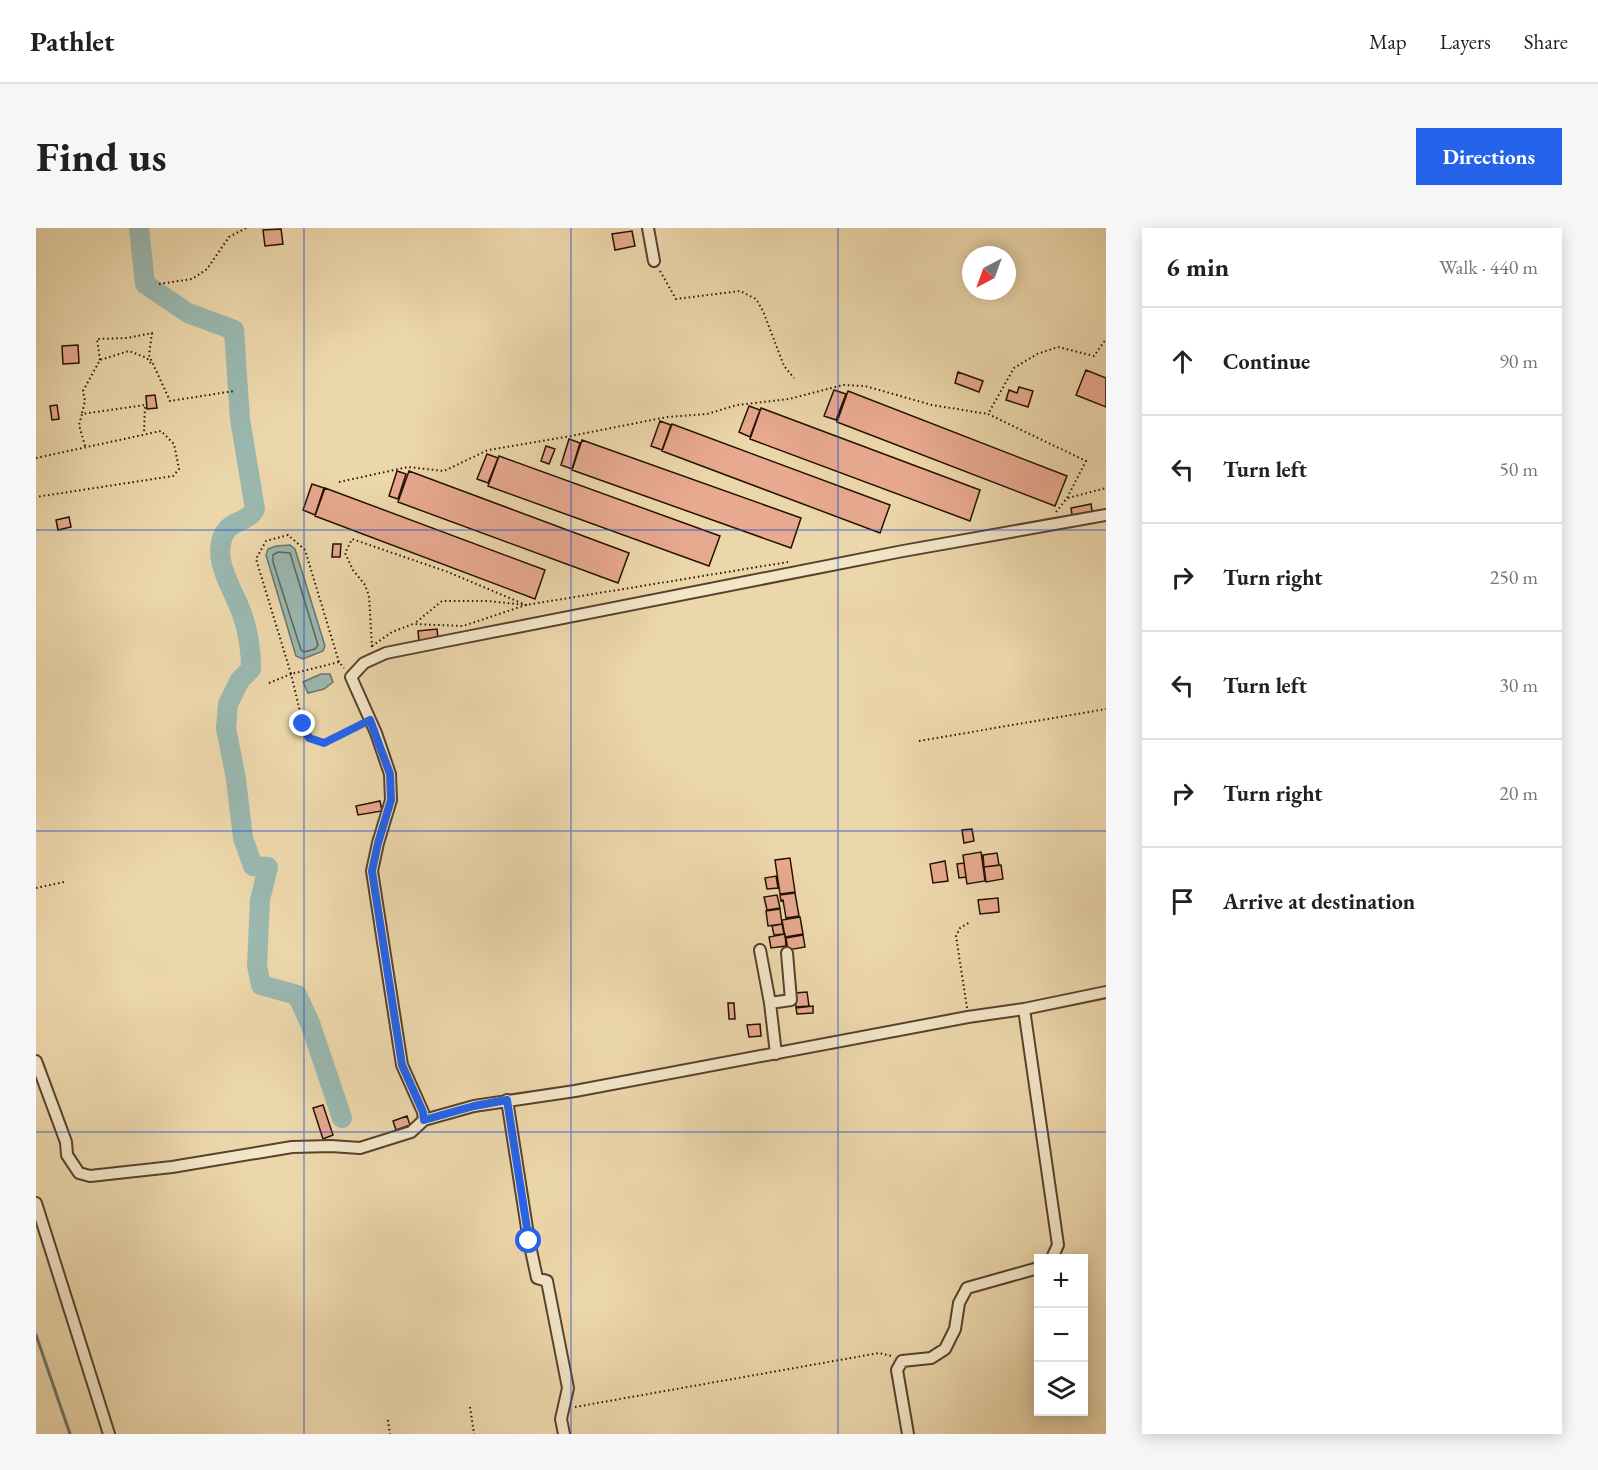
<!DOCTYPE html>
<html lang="en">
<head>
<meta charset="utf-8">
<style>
  body { margin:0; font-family:"EB Garamond",serif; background:#f6f6f6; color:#202124 }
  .controls { position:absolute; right:18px; bottom:18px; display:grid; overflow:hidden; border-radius:0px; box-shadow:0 3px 15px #0003 }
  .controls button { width:54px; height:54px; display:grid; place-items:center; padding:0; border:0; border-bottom:2px solid #e0e0e0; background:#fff; color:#202124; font:30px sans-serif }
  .compass { position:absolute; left:926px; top:18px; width:54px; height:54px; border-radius:50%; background:#fff; box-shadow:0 3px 15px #0003; rotate:221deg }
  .stop { position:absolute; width:18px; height:18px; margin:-14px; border:4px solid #2563eb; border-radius:50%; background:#fff }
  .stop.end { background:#2563eb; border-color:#fff; box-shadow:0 2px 6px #0008 }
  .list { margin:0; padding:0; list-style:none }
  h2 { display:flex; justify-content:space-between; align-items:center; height:78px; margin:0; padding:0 24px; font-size:26px }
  h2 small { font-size:20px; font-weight:400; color:#757577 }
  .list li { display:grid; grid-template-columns:39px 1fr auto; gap:18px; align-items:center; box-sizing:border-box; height:108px; padding:0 24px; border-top:2px solid #e0e0e0 }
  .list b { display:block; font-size:22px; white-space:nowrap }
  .list em { font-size:20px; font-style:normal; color:#757577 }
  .icon { flex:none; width:33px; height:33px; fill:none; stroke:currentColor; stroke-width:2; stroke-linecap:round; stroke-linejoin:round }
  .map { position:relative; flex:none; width:1070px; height:1206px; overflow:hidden; border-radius:0px }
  header { display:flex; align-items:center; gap:36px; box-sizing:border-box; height:84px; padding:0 30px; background:#fff; border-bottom:2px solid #e0e0e0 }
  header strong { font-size:28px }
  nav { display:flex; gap:33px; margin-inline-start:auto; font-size:21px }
  .intro { display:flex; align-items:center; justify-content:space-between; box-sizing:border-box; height:144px; padding:0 36px }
  h1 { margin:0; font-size:42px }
  .button { padding:15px 27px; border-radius:0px; background:#2563eb; color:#fff; font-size:21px; font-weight:700 }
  main { display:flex; gap:36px; padding:0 36px }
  aside { flex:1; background:#fff; border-radius:0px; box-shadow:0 3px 15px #0003 }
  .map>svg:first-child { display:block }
  .water { fill:#9ab8b0; stroke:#6b756a; stroke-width:1.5 }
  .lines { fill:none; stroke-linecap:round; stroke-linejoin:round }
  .shore { stroke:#606459; stroke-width:1.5 }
  .stream { stroke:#6b756a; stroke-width:3 }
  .river { stroke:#9ab8b0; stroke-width:20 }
  .building { fill:#e7a990; stroke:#251102; stroke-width:1.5 }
  .minor-casing { stroke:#57422c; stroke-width:14 }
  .path { stroke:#251102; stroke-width:2; stroke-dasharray:1.5 3; stroke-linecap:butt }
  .minor { stroke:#f3e5c8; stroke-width:10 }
  .route { stroke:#2563eb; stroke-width:8 }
  .grid { fill:none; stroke:#1d4ed8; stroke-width:1.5; stroke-opacity:0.55 }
</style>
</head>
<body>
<header>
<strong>Pathlet</strong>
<nav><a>Map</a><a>Layers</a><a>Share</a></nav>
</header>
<div class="intro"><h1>Find us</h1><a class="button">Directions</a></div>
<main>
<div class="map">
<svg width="1070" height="1206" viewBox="0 0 1070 1206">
  <rect width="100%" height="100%" fill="#ecd7ab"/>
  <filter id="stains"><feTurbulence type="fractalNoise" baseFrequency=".00333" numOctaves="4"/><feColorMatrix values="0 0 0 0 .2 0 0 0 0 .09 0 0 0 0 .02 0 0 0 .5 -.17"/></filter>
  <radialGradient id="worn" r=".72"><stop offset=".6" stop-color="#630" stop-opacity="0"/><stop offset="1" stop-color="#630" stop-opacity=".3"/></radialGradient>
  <!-- water -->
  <path class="water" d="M254,317L259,321L289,418L287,423L267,431L260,428L230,327L232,321L240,318Z
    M285,446H294L297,454L288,461L272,465L267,454Z"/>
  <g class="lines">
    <!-- shore -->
    <path class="shore" d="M242,324L254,325L282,417L279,421L268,424L265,422L237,334V327Z"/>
    <!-- stream -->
    <path class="stream" d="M0,1107L34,1206"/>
    <!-- river -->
    <path class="river" d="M103,0L109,56L152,85L198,102L204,191L219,281C213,294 195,292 188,306C175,332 198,362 206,386C212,403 215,423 215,441L204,452L192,476L190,500L200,551L207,610L217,638L232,639L224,672L221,738L225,757L261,767L274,795L306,890"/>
  </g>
  <!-- building -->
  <path class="building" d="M245,1L247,16L229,18L227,2Z
    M596,3L599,18L579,22L576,6Z
    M42,117L43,135L27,136L26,118Z
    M1050,142L1070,150V179L1040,167Z
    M922,144L947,153L943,164L919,155Z
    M983,159L997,163L992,179L970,172L973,162L981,165Z
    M798,162L810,166L800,192L788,188Z
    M812,163L1031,248L1019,278L801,194Z
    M119,167L121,180L111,181L110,168Z
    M21,177L23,191L16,192L14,178Z
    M713,178L724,182L714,209L703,204Z
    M725,180L944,262L934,293L714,211Z
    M624,193L635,197L626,222L615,218Z
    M636,196L854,277L844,305L626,223Z
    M533,211L544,215L536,241L525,237Z
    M546,212L765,290L755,320L536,242Z
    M510,218L519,221L513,236L505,233Z
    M451,226L462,230L452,255L441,251Z
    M463,228L684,308L673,338L452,258Z
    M361,243L370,246L362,271L353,268Z
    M373,243L593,325L582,355L362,274Z
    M276,256L288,260L279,287L267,282Z
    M289,260L509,342L499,371L279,288Z
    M1055,276L1057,289L1037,293L1035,280Z
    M33,289L35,299L22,302L20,292Z
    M297,316H305L304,329H296Z
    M401,401L402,411L383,413L382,403Z
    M344,573L346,583L322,587L320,578Z
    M936,601L938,613L928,615L926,602Z
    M945,624L949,653L931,656L927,627Z
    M961,625L963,637L948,639L947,627Z
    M754,630L759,664L744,666L739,632Z
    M909,633L912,653L897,655L894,636Z
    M928,635L930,649L923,650L921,636Z
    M965,637L967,651L950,654L948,639Z
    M740,648L742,660L731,661L729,650Z
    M759,665L763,688L750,690L747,672L745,673L744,667Z
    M741,667L744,680L731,682L728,669Z
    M962,670L963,684L944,686L942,672Z
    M744,681L746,696L732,698L730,683Z
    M764,689L767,706L749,709L746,692Z
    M746,696L748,706L738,707L736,698Z
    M749,706L750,718L735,720L733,709Z
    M767,707L769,719L752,722L750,710Z
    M771,764L773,778L760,779L759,765Z
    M692,775H698L699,791H693Z
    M777,778V785L761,786L760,780Z
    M724,796L725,808L713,809L711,797Z
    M287,877L297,907L287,911L277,880Z
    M371,888L374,897L360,902L357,893Z"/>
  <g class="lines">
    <defs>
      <path id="minor" d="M612,0L618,33
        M724,722L734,775L740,826
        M734,775L755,772L751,725
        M988,781L1022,1017L1016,1030
        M0,833L30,914L31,927L43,945L54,948L136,939L256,919L295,918L324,920L375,904L388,892L438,878L539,863L932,789L988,781L1070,764
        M471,872L493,1013L501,1050L511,1053L532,1160L525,1191L528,1206
        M388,892L387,884L366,837L336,643L342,615L355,572L354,546L340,505L315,449L328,435L350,425L410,413L867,323L1070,287
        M0,975L73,1206
        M872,1206L861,1142L866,1133L895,1130L909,1121L919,1101L923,1075L931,1060L1002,1040"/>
    </defs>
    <!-- minor casing -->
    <use href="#minor" class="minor-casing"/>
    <!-- path -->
    <path class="path" d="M624,43L640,71L704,63L720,71L727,83L748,138L758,150
      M123,56L156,51L171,41L193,9L210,0
      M64,132L61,111L91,110L116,105L113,127L134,173L198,163
      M46,185L49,173L47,163L64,132L93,123L111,130L116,137
      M49,218L43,197L46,186L109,177L108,206
      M0,230L125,203L138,216L143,241L137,248L0,269
      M303,254L372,239L408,243L452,222L535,208L631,189L671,186L701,177L753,171L807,157L829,158L896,177L952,186
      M1032,270L1070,260
      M1020,284L1031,270L1050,233L952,186L978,140L1001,126L1022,119L1058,128L1070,111
      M336,418L356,404L377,396L427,398L490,377L752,334
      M336,419L333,368L329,357L317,342L309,325L316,311L412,344L490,377L452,373H406L378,396
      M303,434L269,322L252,307L230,313L220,331L255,446L303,434L308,440
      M233,455L255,446L267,496L273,510L288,515L327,496
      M883,513L1070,481
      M0,660L28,654
      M931,780L920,708L924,700L934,694
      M434,1179L438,1206
      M539,1179L843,1125L856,1128
      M352,1192L354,1206"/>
    <!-- minor -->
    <use href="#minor" class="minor"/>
  </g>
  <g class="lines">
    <!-- route -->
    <path class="route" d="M267,496L273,510L288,515L334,492L354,546L355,572L342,615L336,643L366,837L387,884L388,892L438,878L471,872L493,1013"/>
  </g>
  <!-- grid -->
  <path class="grid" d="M268,0V1206M535,0V1206M802,0V1206M0,302H1070M0,603H1070M0,904H1070"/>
  <rect width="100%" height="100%" filter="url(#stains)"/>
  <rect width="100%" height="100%" fill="url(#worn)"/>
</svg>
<div class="controls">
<button>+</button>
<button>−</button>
<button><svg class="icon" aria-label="layers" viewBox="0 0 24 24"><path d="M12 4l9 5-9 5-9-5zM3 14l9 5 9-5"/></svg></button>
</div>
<svg class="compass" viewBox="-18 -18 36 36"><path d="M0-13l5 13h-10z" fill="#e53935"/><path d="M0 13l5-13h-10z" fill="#757577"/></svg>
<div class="stop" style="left:493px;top:1013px"></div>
<div class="stop end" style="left:267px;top:496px"></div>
</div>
<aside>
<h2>6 min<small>Walk · 440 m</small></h2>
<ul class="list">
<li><svg class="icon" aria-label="ahead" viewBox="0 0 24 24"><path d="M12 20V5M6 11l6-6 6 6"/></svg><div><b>Continue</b></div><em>90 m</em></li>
<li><svg class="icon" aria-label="left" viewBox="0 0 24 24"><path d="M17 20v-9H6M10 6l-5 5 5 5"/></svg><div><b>Turn left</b></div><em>50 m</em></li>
<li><svg class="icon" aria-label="right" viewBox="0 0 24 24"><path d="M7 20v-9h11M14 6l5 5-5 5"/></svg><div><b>Turn right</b></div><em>250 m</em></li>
<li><svg class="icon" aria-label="left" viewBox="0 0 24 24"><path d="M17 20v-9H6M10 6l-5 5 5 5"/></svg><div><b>Turn left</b></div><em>30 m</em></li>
<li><svg class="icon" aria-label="right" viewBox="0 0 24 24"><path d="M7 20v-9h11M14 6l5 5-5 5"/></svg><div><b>Turn right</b></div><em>20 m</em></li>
<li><svg class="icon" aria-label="arrive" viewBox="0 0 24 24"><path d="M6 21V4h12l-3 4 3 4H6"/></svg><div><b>Arrive at destination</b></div></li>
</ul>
</aside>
</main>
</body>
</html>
